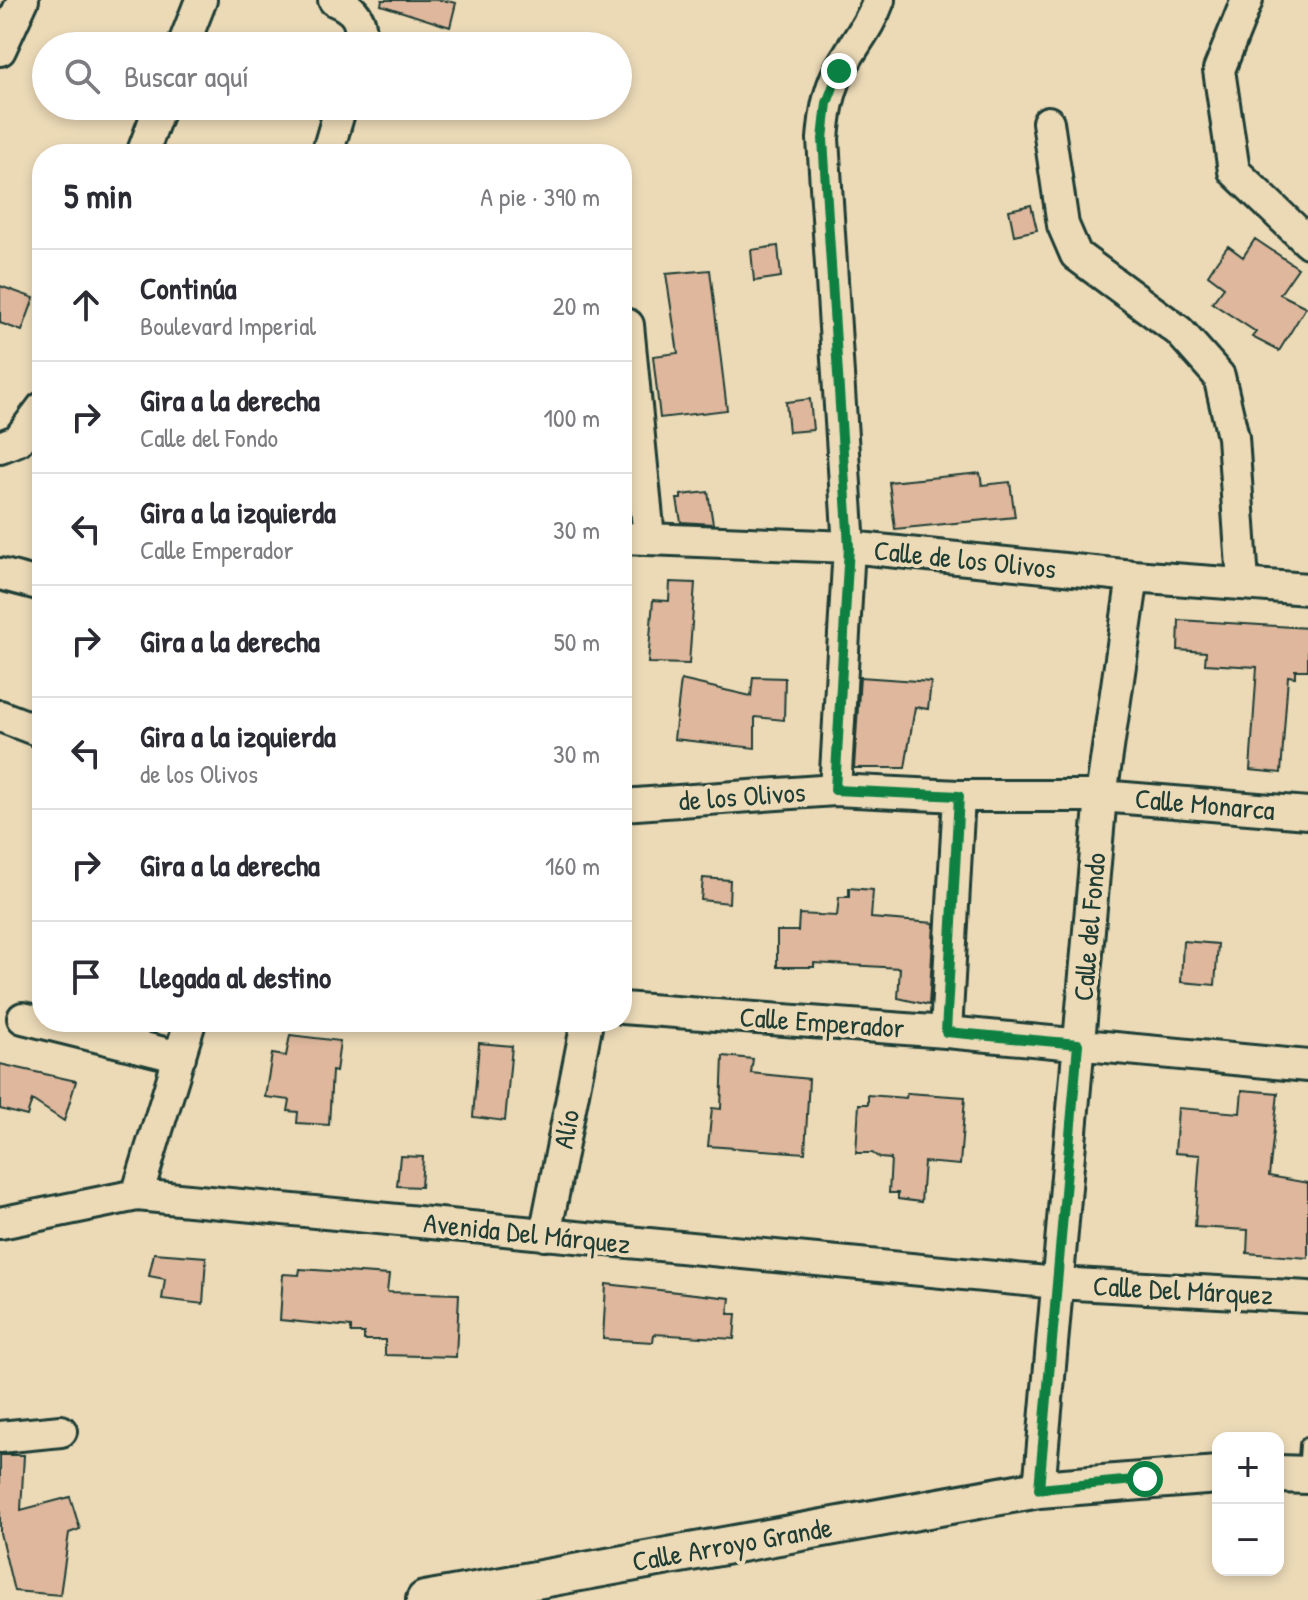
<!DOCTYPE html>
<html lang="es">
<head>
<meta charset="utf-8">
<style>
  body { margin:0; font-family:"Patrick Hand",sans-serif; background:#f2f2f3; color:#2b2b33 }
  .controls { position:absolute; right:24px; bottom:24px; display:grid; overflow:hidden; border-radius:16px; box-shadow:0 4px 12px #0003 }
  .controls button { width:72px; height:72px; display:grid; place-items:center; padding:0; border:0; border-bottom:2px solid #e1e1e2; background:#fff; color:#2b2b33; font:40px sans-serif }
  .stop { position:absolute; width:24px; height:24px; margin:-18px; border:6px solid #0b8043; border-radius:50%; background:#fff }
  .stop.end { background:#0b8043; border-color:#fff; box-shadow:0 2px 8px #0008 }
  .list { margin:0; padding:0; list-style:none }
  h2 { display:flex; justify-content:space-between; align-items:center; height:104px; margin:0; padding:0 32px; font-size:34px }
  h2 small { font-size:26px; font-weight:400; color:#7c7c81 }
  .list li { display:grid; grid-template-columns:52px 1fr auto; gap:24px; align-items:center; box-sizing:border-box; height:112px; padding:0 32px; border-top:2px solid #e1e1e2 }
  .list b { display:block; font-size:30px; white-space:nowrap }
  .list p { margin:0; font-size:26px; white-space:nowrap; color:#7c7c81 }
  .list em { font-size:26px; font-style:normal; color:#7c7c81 }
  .icon { flex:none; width:44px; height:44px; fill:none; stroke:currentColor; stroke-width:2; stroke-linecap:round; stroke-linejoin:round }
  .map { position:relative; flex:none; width:1308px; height:1600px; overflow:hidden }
  .search { position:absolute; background:#fff; box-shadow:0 4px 12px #0003; left:32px; top:32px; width:600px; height:88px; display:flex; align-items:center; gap:20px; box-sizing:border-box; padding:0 28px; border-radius:44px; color:#7c7c81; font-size:30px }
  .panel { position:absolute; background:#fff; box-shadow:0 4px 12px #0003; left:32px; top:144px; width:600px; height:888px; border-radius:32px }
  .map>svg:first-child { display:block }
  .building { fill:#deb79c; stroke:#1f3d34; stroke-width:2 }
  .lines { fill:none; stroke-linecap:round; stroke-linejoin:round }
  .service-casing { stroke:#1f3d34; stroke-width:20 }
  .minor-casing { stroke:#1f3d34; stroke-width:36 }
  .tertiary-casing { stroke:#1f3d34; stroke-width:42 }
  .service { stroke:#ecdab7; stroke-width:14 }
  .minor { stroke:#ecdab7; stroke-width:30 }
  .tertiary { stroke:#ecdab7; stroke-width:36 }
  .route { stroke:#0b8043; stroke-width:10 }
  .labels { text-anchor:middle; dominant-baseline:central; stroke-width:8; stroke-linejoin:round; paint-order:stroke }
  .street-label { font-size:28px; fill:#1f3d34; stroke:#ecdab7 }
</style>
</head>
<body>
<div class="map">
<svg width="1308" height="1600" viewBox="0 0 1308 1600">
  <rect width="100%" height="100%" fill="#ecdab7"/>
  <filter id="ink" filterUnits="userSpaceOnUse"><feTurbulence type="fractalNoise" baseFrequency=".0125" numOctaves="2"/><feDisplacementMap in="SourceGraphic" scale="16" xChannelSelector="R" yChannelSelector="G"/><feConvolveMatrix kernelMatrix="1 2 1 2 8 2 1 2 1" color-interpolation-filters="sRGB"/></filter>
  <g filter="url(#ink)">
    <!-- building -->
    <path class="building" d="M382,0H442L456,3L450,27L381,5Z
      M1031,205L1037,230L1014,235L1009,210Z
      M1255,239L1298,268L1280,294L1306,307L1279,351L1252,337L1256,332L1212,303L1224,287L1208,275L1217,261L1228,246L1243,257Z
      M778,246L781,277L754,281L751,250Z
      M710,270L727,410L660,418L653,356L678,353L666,274Z
      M0,286L34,298L22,331L0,323Z
      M810,399L813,430L789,432L786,402Z
      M980,473L982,485L1010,482L1015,517L895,529L889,482Z
      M708,492L713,524L681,522L677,499H681V495Z
      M670,582L695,583L689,664L648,663L653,600L669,601Z
      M1179,620L1308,628V670H1295V677L1288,676L1281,773L1250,770L1257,667L1205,664L1206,652L1178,650Z
      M753,677L785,678L784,720L755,717V748L674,739L681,680L751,696Z
      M860,677L931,682L928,709L915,707L905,768H854Z
      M703,878L730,880L729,903L701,900Z
      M849,888L873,890L871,918L934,923L929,1005L898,998L900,968L814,963V967H777V931H798L799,914L837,916L839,897H849Z
      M1183,941L1218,944L1215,985L1181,982Z
      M290,1035L340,1041L336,1072L332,1071L329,1125L297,1123L298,1112L288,1111L290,1100L265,1097L272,1054L286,1056Z
      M479,1043L512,1046L505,1121L473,1117Z
      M723,1056L753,1059L751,1073L809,1079L805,1153L708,1146L712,1108L721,1109Z
      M0,1064L76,1081L64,1121L32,1100L27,1116L0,1109Z
      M1242,1090L1278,1093L1269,1176L1308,1183V1258L1247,1253L1248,1230L1195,1227L1200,1155L1175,1153L1178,1108L1240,1113Z
      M907,1093L965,1097L960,1165L924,1162L921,1202L898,1199V1193H889L891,1159L880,1158L872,1153H856L859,1104H868V1095L906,1098Z
      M400,1156L423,1157L421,1187L397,1186Z
      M154,1253L206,1257L203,1304L162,1299L165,1279L149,1276Z
      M300,1269L389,1275L387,1292L459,1294L456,1357L385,1355V1340H364V1333H351V1327L280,1320L283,1274L299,1275Z
      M606,1284L730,1298L728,1314H736L734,1339L654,1334L653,1342L603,1339Z
      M0,1455H24L21,1510L70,1497L80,1529L69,1533L60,1595L14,1591L0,1533Z"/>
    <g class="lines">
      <defs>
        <path id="service" d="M1306,1473L1308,1445"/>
        <path id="minor" d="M334,0C356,9 365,22 358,46
          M1247,0L1219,70L1234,171L1308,242
          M183,46L201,0
          M0,50L23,0
          M1048,122L1063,225L1076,255L1179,331L1219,376L1233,437L1243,582
          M142,154L160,106
          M327,154L341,106
          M628,325L649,538
          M0,447L18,440L42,408
          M622,538L849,547L1133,576L1308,589
          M0,574L42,585
          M0,716L42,732
          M835,790L849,547L823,139C825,115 828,93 839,71C852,46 869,28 879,0
          M622,805L835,790L959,796H1101L1308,813
          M622,1008L946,1032L1308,1066
          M23,1018L180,1057
          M946,1032L959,796
          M137,1195L190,1022
          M0,1223L137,1195L1057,1283L1308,1297
          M545,1235L587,1022
          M0,1437L61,1431
          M1039,1489L1101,796L1133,576"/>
        <path id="tertiary" d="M1278,1474L1308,1475
          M425,1600L1039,1489L1218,1475"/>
      </defs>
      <!-- service casing -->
      <use href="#service" class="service-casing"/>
      <!-- minor casing -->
      <use href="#minor" class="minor-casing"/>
      <!-- tertiary casing -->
      <use href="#tertiary" class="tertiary-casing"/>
      <!-- service -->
      <use href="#service" class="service"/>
      <!-- minor -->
      <use href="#minor" class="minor"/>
      <!-- tertiary -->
      <use href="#tertiary" class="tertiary"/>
    </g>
  </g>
  <g class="lines" filter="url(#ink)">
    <!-- route -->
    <path class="route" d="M839,71L827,103L823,139L849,547L835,790L959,796L946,1032L1078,1044L1039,1489L1145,1479"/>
  </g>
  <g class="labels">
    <!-- street labels -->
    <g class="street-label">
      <text transform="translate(965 559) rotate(6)">Calle de los Olivos</text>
      <text transform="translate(742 796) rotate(-4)">de los Olivos</text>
      <text transform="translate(1205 804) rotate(5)">Calle Monarca</text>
      <text transform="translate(1089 927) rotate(-85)">Calle del Fondo</text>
      <text transform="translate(822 1022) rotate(4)">Calle Emperador</text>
      <text transform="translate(566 1129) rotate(-79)">Alío</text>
      <text transform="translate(527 1233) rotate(6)">Avenida Del Márquez</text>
      <text transform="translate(1183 1290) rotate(3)">Calle Del Márquez</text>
      <text transform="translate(732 1544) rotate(-10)">Calle Arroyo Grande</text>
    </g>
  </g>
</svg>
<div class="controls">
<button>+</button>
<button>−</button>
</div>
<div class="stop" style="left:1145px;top:1479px"></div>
<div class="stop end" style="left:839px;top:71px"></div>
<div class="search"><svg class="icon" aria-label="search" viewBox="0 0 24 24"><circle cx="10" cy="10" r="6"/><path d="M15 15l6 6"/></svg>Buscar aquí</div>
<section class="panel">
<h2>5 min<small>A pie · 390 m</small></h2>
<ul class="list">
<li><svg class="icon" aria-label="ahead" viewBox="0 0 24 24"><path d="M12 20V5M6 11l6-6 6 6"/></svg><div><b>Continúa</b><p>Boulevard Imperial</p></div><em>20 m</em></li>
<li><svg class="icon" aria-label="right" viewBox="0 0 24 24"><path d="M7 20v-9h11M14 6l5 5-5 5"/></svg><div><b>Gira a la derecha</b><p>Calle del Fondo</p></div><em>100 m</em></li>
<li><svg class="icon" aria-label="left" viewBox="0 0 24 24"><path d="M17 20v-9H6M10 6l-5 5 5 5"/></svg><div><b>Gira a la izquierda</b><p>Calle Emperador</p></div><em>30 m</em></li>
<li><svg class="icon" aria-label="right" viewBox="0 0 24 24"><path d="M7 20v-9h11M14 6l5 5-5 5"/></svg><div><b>Gira a la derecha</b></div><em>50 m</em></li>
<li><svg class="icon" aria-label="left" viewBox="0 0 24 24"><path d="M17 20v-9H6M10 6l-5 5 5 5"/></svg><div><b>Gira a la izquierda</b><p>de los Olivos</p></div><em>30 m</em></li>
<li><svg class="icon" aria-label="right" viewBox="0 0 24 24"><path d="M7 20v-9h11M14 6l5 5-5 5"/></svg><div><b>Gira a la derecha</b></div><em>160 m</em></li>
<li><svg class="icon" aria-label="arrive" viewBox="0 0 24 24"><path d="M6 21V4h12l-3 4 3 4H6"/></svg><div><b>Llegada al destino</b></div></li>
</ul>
</section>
</div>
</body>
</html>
